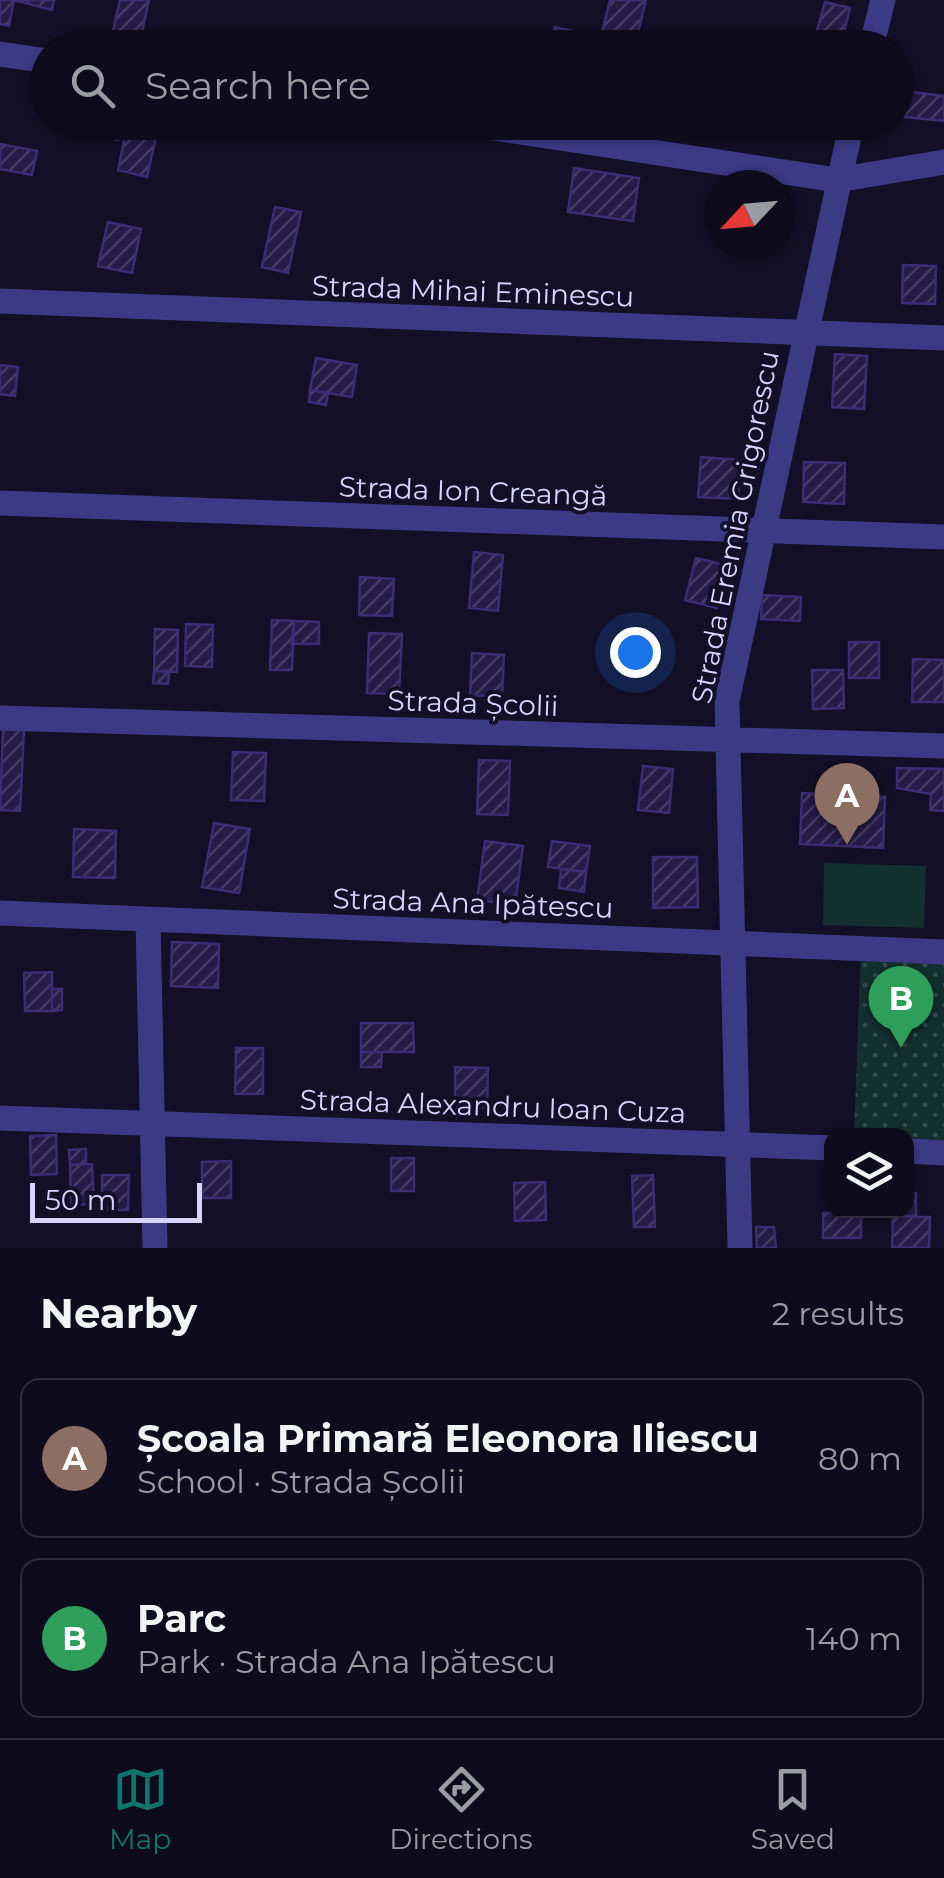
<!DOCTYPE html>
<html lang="en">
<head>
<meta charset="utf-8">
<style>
  body { margin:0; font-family:Montserrat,sans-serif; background:#1c1929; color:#f1f3f6 }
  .controls { position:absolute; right:30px; bottom:30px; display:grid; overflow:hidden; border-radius:20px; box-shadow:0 2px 8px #0004 }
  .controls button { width:90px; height:90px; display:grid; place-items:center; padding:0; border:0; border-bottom:2px solid #2e2b3b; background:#0e0b1c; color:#f1f3f6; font:50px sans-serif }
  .compass { position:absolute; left:704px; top:170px; width:90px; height:90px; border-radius:50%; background:#0e0b1c; box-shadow:0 2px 8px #0004; rotate:244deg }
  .scale { position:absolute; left:30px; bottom:25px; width:172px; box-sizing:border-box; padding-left:10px; border:5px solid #d9d4ff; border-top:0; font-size:28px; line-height:35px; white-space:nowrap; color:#d9d4ff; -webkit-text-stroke:8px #130f26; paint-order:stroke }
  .you { position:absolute; left:635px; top:652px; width:35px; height:35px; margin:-25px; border:8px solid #fff; border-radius:50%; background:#1a73e8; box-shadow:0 0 0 15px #1a73e833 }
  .badge { display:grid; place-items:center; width:65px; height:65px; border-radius:50%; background:#0f766e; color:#fff; font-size:32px; font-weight:700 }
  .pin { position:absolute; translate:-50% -82px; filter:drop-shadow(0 2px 5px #0008) }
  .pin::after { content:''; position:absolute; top:52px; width:35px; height:30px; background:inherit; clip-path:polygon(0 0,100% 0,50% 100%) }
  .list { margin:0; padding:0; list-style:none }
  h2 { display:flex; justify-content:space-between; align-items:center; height:130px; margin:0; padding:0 40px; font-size:42px }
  h2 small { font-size:32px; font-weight:400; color:#9b9ba3 }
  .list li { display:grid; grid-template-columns:65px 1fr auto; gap:30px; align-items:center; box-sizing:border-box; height:160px; margin:0 20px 20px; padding:0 20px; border:2px solid #2e2b3b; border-radius:20px }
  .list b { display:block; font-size:38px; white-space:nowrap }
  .list p { margin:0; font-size:32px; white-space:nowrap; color:#9b9ba3 }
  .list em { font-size:32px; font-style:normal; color:#9b9ba3 }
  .icon { flex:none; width:55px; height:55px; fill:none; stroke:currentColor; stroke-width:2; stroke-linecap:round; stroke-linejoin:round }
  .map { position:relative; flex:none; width:944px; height:1248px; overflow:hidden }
  .search { position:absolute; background:#0e0b1c; box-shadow:0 2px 8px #0004; left:30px; right:30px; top:30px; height:110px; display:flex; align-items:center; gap:25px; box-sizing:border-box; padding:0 35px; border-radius:55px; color:#9b9ba3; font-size:38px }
  .sheet { height:490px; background:#0e0b1c }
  nav { display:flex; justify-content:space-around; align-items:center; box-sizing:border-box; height:140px; border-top:2px solid #2e2b3b; background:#0e0b1c; font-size:28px; color:#9b9ba3 }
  nav a { display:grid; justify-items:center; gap:5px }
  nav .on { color:#0f766e }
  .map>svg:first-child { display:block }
  .park { fill:url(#park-dots) }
  .garden { fill:#12302f }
  .building { fill:url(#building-hatch); stroke:#3b2d73; stroke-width:2.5 }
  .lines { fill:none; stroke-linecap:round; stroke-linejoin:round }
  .street { stroke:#3d3a85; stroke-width:25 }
  .labels { text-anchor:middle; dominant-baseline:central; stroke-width:8; stroke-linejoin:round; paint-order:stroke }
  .street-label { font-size:28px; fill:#d9d4ff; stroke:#130f26 }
</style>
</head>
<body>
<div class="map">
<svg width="944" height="1248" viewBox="0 0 944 1248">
  <defs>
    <pattern id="park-dots" width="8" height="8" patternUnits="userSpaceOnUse" patternTransform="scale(2.5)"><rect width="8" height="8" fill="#12302f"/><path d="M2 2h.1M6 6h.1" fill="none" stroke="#344d4e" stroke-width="1.8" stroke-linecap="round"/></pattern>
    <pattern id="building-hatch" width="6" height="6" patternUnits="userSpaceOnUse" patternTransform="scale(2.5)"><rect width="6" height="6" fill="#241b47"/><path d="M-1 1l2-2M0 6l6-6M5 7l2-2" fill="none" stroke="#433b63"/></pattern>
  </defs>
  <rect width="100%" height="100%" fill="#130f26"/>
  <!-- park -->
  <path class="park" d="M861,949L944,952V1153L907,1151L906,1136H854Z"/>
  <!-- garden -->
  <path class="garden" d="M824,863L926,866L924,928L823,925Z"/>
  <!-- building -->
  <path class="building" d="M0,0H14L9,26L0,24Z
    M14,0H54L52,10Z
    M120,0H149L141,37L113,31Z
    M610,0H646L635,45L601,37Z
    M825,2L850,8L841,44L815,37Z
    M555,27L576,32L572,48H550Z
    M896,90L944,96V121L896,116Z
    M93,122H122L118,140L90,133Z
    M128,122L158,128L147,177L118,170Z
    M687,122H714L712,132L686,126Z
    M0,144L37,151L32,175L0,169Z
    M574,168L639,178L633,221L568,212Z
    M275,207L301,212L288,273L262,267Z
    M108,222L141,229L132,273L98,266Z
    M903,265L936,266L935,304L902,303Z
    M835,354L867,356L864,409L832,407Z
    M316,358L357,365L352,397L310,390Z
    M0,365L18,367L15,396L0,394Z
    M310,390L328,393L326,405L309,402Z
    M701,457L741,460L738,499L698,497Z
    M804,462L845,463L844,504L803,502Z
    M474,552L503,555L498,611L469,608Z
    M696,558L728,566L717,608L685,600Z
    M360,577L394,579L392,616L359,615Z
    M762,595L801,597L800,621L761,619Z
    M272,620L294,621L292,670H270Z
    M294,621L319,622V644H292Z
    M186,624L213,625L212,667L185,666Z
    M155,629L178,630L177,672L154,671Z
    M369,633L402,634L399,694L367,693Z
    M849,642H879V678H849Z
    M472,653L504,655L502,697L470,695Z
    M913,659L944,660V702H912Z
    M812,670H843L844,708L813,709Z
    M154,671H169L168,684L153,683Z
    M3,729L24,730L20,811L0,810Z
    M233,752L266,753L264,801L231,800Z
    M479,760L510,761L508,815L477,814Z
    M643,766L673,769L669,813L638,810Z
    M897,768L944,769V811L930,810L931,794L897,788Z
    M802,793L885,797L883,848L800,844Z
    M214,823L250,829L239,893L202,887Z
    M74,829L116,831L115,878L73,877Z
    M485,841L523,846L515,905L477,900Z
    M552,841L590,846L586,872L548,867Z
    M653,857H697L698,907L653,908Z
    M561,869L586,872L584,892L559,888Z
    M172,942L219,944L218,988L171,986Z
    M52,972V1011H25L24,973Z
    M52,989H62V1010L52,1011Z
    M361,1023H413L414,1052H361Z
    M236,1048H263V1094H235Z
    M361,1052H382L381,1067H361Z
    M455,1067L488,1068L487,1108H455Z
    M56,1135L57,1174L31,1175L30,1136Z
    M86,1149V1164L70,1165L69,1150Z
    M391,1158H414V1191H391Z
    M231,1161V1198H202V1162Z
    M92,1164L94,1204L71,1205L70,1165Z
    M102,1175H129L128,1210H102Z
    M653,1175L655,1227H634L632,1176Z
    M545,1182L546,1220L515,1221L514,1183Z
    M906,1193H916V1216H893V1210H906Z
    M823,1213H861V1238H823Z
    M893,1216L930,1217L929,1248L892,1247Z
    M756,1227H774L776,1248H757Z"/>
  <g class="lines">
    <!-- street -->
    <path class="street" d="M871,48L883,0
      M0,54L48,61
      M454,122L837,180L944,162
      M0,301L944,338
      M0,503L944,537
      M0,718L944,746
      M0,913L944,952
      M148,920L155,1248
      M0,1118L832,1148
      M906,1151L944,1153
      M740,1248L727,701L852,122"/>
  </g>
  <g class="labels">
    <!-- street labels -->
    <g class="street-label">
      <text transform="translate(473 291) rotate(2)">Strada Mihai Eminescu</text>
      <text transform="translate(473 491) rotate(2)">Strada Ion Creangă</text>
      <text transform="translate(735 527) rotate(-79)">Strada Eremia Grigorescu</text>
      <text transform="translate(473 703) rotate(2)">Strada Școlii</text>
      <text transform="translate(473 903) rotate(2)">Strada Ana Ipătescu</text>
      <text transform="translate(493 1106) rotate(2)">Strada Alexandru Ioan Cuza</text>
    </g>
  </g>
</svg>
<div class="controls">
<button><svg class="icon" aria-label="layers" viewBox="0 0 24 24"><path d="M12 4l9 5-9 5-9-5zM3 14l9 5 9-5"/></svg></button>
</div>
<svg class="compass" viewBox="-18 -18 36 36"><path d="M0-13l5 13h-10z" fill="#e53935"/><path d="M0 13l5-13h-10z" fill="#9b9ba3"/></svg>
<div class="scale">50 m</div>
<div class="you"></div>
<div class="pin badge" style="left:847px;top:845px;background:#8d6e63">A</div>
<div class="pin badge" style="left:901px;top:1048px;background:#2e9e5b">B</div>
<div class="search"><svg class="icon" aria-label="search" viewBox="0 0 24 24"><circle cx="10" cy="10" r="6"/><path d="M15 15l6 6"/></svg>Search here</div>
</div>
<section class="sheet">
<h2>Nearby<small>2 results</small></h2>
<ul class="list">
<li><span class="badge" style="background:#8d6e63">A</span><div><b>Școala Primară Eleonora Iliescu</b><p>School · Strada Școlii</p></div><em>80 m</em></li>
<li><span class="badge" style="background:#2e9e5b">B</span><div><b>Parc</b><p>Park · Strada Ana Ipătescu</p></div><em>140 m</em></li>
</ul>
</section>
<nav>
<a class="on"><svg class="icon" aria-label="map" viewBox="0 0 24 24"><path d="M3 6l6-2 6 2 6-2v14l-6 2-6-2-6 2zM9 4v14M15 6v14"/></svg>Map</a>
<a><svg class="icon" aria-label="directions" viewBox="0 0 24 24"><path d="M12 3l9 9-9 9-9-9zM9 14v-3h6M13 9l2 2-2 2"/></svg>Directions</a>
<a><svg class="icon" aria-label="saved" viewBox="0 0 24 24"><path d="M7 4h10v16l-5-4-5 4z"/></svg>Saved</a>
</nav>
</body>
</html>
